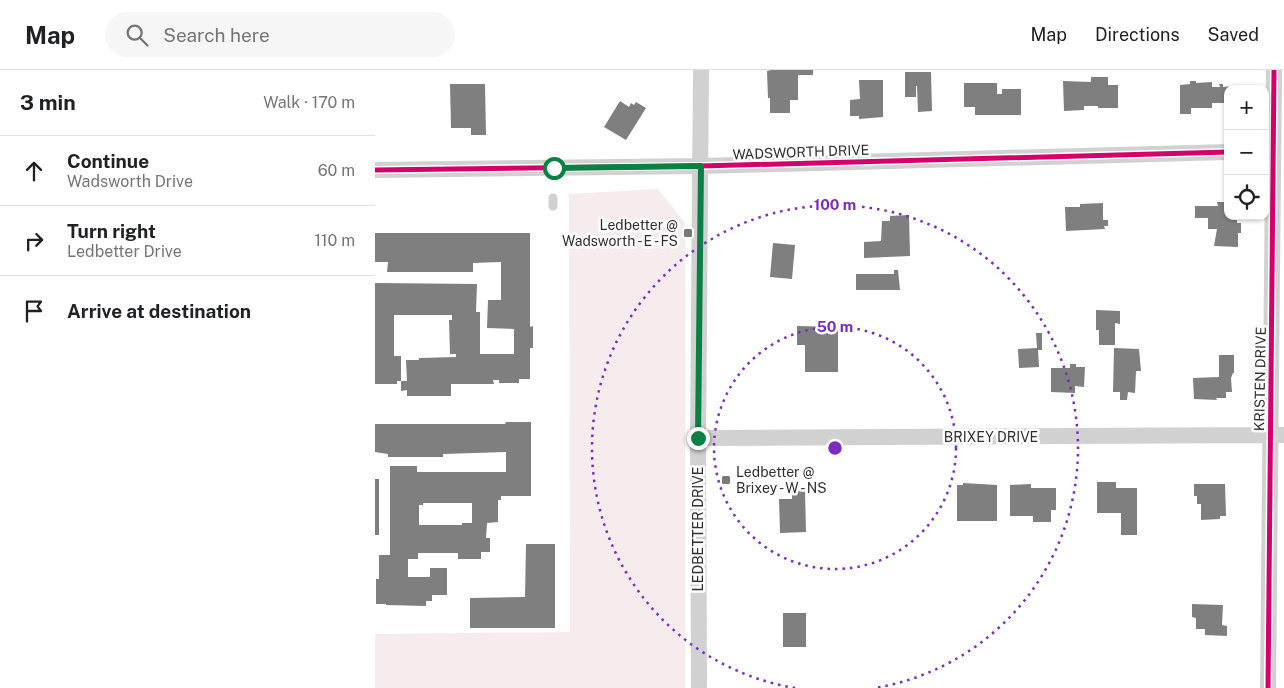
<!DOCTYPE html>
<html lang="en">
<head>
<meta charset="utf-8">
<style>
  body { margin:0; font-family:"Public Sans",sans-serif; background:#f6f6f6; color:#202124 }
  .controls { position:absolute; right:15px; top:15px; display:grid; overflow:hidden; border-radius:10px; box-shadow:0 1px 4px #0004 }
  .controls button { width:45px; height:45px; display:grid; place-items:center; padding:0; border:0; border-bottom:1px solid #e0e0e0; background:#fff; color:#202124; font:25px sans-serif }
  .stop { position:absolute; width:15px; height:15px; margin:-11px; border:4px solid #0b8043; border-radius:50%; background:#fff }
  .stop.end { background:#0b8043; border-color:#fff; box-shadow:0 1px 5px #0008 }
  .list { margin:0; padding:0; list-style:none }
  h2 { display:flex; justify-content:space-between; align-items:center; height:65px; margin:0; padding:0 20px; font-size:21px }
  h2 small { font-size:16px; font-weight:400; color:#757577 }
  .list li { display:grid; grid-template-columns:32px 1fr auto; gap:15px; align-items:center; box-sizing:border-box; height:70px; padding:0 20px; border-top:1px solid #e0e0e0 }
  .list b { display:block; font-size:19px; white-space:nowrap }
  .list p { margin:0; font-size:16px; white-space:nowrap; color:#757577 }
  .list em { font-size:16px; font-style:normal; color:#757577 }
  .icon { flex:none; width:28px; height:28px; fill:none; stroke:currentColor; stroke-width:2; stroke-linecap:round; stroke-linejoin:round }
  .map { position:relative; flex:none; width:909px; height:618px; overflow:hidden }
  header { display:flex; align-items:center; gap:30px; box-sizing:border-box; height:70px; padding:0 25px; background:#fff; border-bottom:1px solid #e0e0e0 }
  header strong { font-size:24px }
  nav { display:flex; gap:28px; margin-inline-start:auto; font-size:18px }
  .search { width:350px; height:45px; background:#f6f6f6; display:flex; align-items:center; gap:12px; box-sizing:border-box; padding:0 18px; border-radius:28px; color:#757577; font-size:19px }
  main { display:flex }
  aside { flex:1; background:#fff }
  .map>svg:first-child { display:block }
  .green { fill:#f6ecee }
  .building { fill:#7f7f7f; fill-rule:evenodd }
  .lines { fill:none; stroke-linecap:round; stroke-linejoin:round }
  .service { stroke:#d1d1d1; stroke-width:9 }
  .minor { stroke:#d1d1d1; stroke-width:16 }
  .cycleway-casing { stroke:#fff; stroke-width:8 }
  .cycleway { stroke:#d6006c; stroke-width:5 }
  .route { stroke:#0b8043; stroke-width:6 }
  .ring { fill:none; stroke:#7b2cbf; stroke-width:2.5; stroke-dasharray:2.5 5 }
  .poi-dot { fill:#787878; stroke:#fff; stroke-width:2 }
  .labels { text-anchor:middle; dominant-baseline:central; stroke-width:5; stroke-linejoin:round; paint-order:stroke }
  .street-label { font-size:14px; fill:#2f2f2f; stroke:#fff }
  .poi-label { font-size:14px; fill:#2f2f2f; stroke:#fff; text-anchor:end }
  .centre { fill:#7b2cbf; stroke:#fff; stroke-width:2.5 }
  .ring-label { font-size:15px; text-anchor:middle; font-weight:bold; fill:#7b2cbf; stroke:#fff; stroke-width:5; stroke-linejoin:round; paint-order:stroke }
</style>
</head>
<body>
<header>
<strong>Map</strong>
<div class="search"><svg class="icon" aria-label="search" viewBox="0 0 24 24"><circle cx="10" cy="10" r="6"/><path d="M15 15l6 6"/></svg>Search here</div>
<nav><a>Map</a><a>Directions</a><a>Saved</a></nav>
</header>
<main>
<aside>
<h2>3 min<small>Walk · 170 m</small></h2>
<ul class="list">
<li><svg class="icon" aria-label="ahead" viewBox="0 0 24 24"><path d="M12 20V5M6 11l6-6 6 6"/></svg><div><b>Continue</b><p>Wadsworth Drive</p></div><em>60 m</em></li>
<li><svg class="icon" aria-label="right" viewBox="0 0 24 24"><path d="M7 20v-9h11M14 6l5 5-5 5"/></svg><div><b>Turn right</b><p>Ledbetter Drive</p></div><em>110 m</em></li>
<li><svg class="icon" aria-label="arrive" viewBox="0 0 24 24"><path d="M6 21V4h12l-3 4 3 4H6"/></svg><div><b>Arrive at destination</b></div></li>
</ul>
</aside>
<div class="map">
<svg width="909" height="618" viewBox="0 0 909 618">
  <rect width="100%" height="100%" fill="#fff"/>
  <!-- green -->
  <path class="green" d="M283,119L310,153V618H0V564L195,562L194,124Z"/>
  <!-- building -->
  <path class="building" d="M396,0H438V5H423V30H415V43H395V28H393L392,1Z
    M530,2H556L557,41L543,42L542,16H541V27H530Z
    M716,7H733V15H743V38H723V36H709V40L689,41L688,11L716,12Z
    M484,10H508V47L484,49V46H475V30L485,29Z
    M815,11H821V13L837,12V17H845L844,14H848V17L859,16V19H853V33H837V38H816V44H805V15L815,14Z
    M589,13H622V24H627V19H646V45H600V37H589Z
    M75,14H110L111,65H96V58H76Z
    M245,31L254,37L256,33L259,35L261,32L271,38L251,70L229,57Z
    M842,132H853V146H862V153H866V163H863V177L839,176L842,159H833V148H820V136H843Z
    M728,133V150H733V156H729L730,159L691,161L690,137H705V134Z
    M534,145L535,186L489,188V172L506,171L507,151H515V146Z
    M0,163H155V257L158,256V278H155V309H144V313H124V310H118L119,314H76V326H32V320L26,321V311H22V314H0V213L102,214L101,242H105V284H139V259L112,258L113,230H126V192L98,193V202H12L13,192H0ZM19,245H77V250H74L75,284H81V287L44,288V290H31L32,311H26V286H19Z
    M398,173L420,175L417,209L395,207Z
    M519,200H523L525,220H481V204H519Z
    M721,240L745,241V254L740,253V275H724V260H721Z
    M422,256L463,257V302H430V275H422Z
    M661,263H667V280H663L664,297L644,298L643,279L662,278Z
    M739,278L764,279L766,301H761L760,323L753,322L752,330H745V322H738Z
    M844,285H859V303H858L856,308L857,322H851V328H841L842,330L819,329L818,308L844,307Z
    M695,294H701V297H710L709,317L700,316V323L676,322V298H695Z
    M131,352H156V426H126V430H123V452L112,453L111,468H115V482H106V489H83V483H43V489H33V507H55V498H72V525H57V531H51V536L11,535V534H1V509H4V485H15V396H42V402H131V382L68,384V387H13V384L0,382V354H130ZM48,433H97V453H87V455H44V435H48Z
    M0,409H4V465H0Z
    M722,412H741V418H762V465H746V443H722Z
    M588,413L622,415V451H582V415H588Z
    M656,414V418H681V440H676V452H658V446H635V415Z
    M819,414H850L851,446H845V449L826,450V434H822V426H819Z
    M417,420H430L431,462L405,463L404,429H417Z
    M151,474H180V558H95V528L150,527Z
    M817,534L848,535L847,555L852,556V566L830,565V559H821V548L817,547Z
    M408,543H431V577H408Z"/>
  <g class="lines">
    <!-- service -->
    <path class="service" d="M178,136V128"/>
    <!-- minor -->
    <path class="minor" d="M0,100L326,96L853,82
      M323,368L909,365
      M324,618L323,368L326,0
      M893,618L899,0"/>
    <defs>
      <path id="cycleway" d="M0,100L326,96L853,82
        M893,618L899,0"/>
    </defs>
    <!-- cycleway casing -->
    <use href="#cycleway" class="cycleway-casing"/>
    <!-- cycleway -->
    <use href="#cycleway" class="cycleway"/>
  </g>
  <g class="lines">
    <!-- route -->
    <path class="route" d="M179,98L326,96L323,368"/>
  </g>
  <!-- distance rings -->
  <g class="ring">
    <circle cx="460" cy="378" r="121"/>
    <path d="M420 618A243 243 0 1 1 500 618"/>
  </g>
  <!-- markers -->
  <g class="poi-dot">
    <rect x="308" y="158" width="10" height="10" rx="2.5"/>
    <rect x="346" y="405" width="10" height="10" rx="2.5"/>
  </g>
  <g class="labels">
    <!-- street labels -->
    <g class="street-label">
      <text transform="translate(426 82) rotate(-2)">WADSWORTH DRIVE</text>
      <text transform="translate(885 309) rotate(-89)">KRISTEN DRIVE</text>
      <text x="616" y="367">BRIXEY DRIVE</text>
      <text transform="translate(323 459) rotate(-90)">LEDBETTER DRIVE</text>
    </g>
    <!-- poi labels -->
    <g class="poi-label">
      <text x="303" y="155">Ledbetter @<tspan x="303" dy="16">Wadsworth - E - FS</tspan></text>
      <text x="361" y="402" text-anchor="start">Ledbetter @<tspan x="361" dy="16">Brixey - W - NS</tspan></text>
    </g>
  </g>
  <circle cx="460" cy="378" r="8" class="centre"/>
  <g class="ring-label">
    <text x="460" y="140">100 m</text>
    <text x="460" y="262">50 m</text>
  </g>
</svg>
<div class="controls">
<button>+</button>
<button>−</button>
<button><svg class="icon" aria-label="locate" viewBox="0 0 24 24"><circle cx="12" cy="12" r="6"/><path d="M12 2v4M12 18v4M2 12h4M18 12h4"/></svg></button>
</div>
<div class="stop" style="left:179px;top:98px"></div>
<div class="stop end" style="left:323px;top:368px"></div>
</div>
</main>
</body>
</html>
